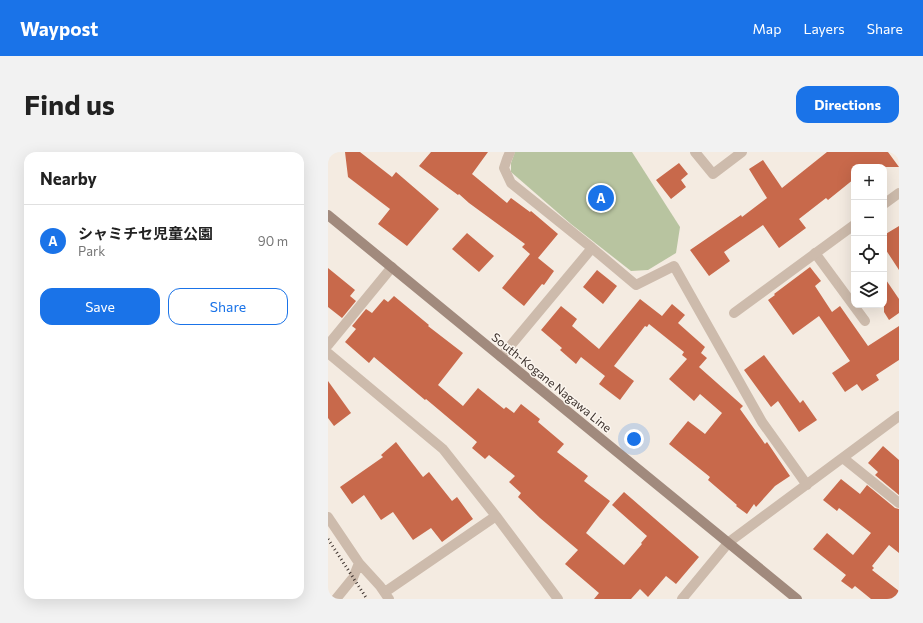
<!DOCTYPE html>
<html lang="en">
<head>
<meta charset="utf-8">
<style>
  body { margin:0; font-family:Commissioner,"Noto Sans JP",sans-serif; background:#f2f2f2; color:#222 }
  .controls { position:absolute; right:12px; top:12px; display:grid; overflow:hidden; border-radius:8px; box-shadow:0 4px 16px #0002 }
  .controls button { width:36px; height:36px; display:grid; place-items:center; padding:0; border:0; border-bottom:1px solid #e0e0e0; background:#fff; color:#222; font:20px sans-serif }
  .you { position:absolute; left:306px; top:287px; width:14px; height:14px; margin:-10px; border:3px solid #fff; border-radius:50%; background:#1a73e8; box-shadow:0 0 0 6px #1a73e833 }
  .badge { display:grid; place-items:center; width:26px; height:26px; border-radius:50%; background:#1a73e8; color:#fff; font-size:13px; font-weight:700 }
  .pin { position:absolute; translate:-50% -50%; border:2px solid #fff; box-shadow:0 1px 4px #0006 }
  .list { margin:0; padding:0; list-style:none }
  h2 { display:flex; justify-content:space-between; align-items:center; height:52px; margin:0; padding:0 16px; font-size:17px }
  h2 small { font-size:13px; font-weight:400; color:#767676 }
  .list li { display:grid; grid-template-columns:26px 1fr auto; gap:12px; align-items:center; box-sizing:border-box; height:72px; padding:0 16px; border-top:1px solid #e0e0e0 }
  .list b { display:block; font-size:15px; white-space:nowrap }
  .list p { margin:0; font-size:13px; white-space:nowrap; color:#767676 }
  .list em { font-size:13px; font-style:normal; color:#767676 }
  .actions { display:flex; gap:8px; padding:12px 16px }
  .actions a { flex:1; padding:9px 0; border:1px solid #1a73e8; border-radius:12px; text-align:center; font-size:14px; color:#1a73e8 }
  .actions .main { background:#1a73e8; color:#fff }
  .icon { flex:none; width:22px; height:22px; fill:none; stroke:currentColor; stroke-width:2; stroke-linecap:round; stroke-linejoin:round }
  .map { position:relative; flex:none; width:571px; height:447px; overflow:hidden; border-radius:12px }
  header { display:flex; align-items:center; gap:24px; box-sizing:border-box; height:56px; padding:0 20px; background:#1a73e8; color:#fff }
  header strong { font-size:19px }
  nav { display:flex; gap:22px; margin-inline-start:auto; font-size:14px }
  .intro { display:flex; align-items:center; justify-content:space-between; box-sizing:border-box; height:96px; padding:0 24px }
  h1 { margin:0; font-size:28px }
  .button { padding:10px 18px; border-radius:12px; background:#1a73e8; color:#fff; font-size:14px; font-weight:700 }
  main { display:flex; gap:24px; padding:0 24px }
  aside { flex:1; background:#fff; border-radius:12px; box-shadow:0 4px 16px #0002 }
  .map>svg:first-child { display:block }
  .green { fill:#b8c4a0 }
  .building { fill:#c8694b }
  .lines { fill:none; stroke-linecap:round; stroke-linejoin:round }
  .lane { stroke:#cdbbac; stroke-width:10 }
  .street { stroke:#cdbbac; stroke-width:10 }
  .secondary { stroke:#a18a7d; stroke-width:10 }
  .rail { stroke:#3b302b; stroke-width:3; stroke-dasharray:1 3; stroke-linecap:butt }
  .labels { text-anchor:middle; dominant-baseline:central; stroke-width:3; stroke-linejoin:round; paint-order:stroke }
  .street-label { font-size:12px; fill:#3b302b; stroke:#fbf5ee }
</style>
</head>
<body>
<header>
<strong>Waypost</strong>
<nav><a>Map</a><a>Layers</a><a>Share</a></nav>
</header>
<div class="intro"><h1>Find us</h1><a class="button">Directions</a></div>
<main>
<aside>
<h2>Nearby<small></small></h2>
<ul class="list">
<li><span class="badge">A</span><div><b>シャミチセ児童公園</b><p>Park</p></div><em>90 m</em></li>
</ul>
<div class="actions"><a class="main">Save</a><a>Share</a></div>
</aside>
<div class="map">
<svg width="571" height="447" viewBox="0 0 571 447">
  <rect width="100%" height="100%" fill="#f4ebe1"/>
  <!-- green -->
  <path class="green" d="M187,0H304L352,75L348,101L320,118L303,119L243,72L183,20V11Z"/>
  <!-- building -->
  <path class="building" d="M17,0H32L64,25L68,20L111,57L79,94L50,72L62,57L20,25Z
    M103,0H160L144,22L179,51L183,46L202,60L203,59L230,82L210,106L226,119L216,133L214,132L196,154L174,136L202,102L194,95L197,92L141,51L131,42L130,43L91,14Z
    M499,0H560L571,15H526V27L500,48L498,46L471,67L478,76L451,96L435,73L396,100L402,109L381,124L362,98L413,63L414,65L439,46L421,17L435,8L454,36Z
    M351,11L360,22L353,28L358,35L343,47L328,28Z
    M571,74V118L556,95V83Z
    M139,81L166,104L151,120L124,97Z
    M482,115L493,129L487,134L504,160L512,154L540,194L571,174V208L548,223L551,228L534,239L529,232L517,240L504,221L522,209L491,164L465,183L440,148L447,143L446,142Z
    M0,116L27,138L22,144L28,149L14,166L0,155Z
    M269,118L289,134L275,152L255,135Z
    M556,125L571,147V161L561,168L556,160Z
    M66,144L101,173L100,174L135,201L110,233L135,254L150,236L176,257L178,255L186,261L193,252L212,267L210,270L236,292L229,300L260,324L256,329L282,349L258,381L296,413L314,392L313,391L319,384L284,353L296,340L371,405L348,432L338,424L320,445L312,437L303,447H266L271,441L237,412L250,398L212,366L190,345L193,341L181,330L187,324L161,303L157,307L144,296L149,290L98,247L97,248L46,205L41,211L17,190L28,177L24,174L38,157L44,161L56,147L60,150Z
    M312,147L334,164L344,152L357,163L350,171L377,195L373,201L379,206L371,215L415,254L412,257L437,292L439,290L462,324L447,334L428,355L426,352L419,362L408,354L409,353L380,328L382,325L341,292L360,269L377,282L394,261L372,242L366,249L341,227L359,207L354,203L356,200L321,172L319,175L317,174L286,214L306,229L292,248L271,232L277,224L253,205L248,212L232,198L234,196L213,178L233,154L249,167L244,174L271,197Z
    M436,203L472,251L475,248L489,268L471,280L450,249L443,255L416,218Z
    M0,229L23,261L6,274L0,266Z
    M68,290L95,325L101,320L124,349L129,345L145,367L114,390L103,376L85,388L65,360L53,368L36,343L24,352L12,335L55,305L53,303Z
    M555,294L571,308V343L547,323L550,320L540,311Z
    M513,327L532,342L539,333L567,356L571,357V401L561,393L544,414L546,416L544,418L571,439V447H543L527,434L524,437L513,429L518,423L485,397L499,381L525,403L543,381L511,356L509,359L495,348Z"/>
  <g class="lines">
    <!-- lane -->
    <path class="lane" d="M487,101L537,169"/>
    <!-- street -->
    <path class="street" d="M182,0L179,7L176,16L183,31L264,96L308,133L346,114L434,270L479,333
      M367,0L385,22L414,0
      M556,52L571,41
      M406,161L526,73
      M0,193L64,115
      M0,201L115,297L168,364L230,447
      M173,205L264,96
      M515,306L571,351
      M0,365L31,411L52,434L61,447
      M57,440L168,364
      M8,447L25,426L31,411
      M354,447L401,390L571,264"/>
    <!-- secondary -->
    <path class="secondary" d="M0,63L173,205L469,447"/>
    <!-- rail -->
    <path class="rail" d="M0,387L39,447"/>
  </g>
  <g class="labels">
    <!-- street labels -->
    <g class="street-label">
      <text transform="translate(224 230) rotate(39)">South-Kogane Nagawa Line</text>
    </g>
  </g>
</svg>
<div class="controls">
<button>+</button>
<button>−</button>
<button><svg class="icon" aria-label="locate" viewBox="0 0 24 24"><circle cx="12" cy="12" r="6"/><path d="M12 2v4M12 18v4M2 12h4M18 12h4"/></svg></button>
<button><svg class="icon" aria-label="layers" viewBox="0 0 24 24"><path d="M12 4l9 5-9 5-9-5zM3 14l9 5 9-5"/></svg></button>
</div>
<div class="you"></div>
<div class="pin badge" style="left:273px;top:46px">A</div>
</div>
</main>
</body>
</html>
